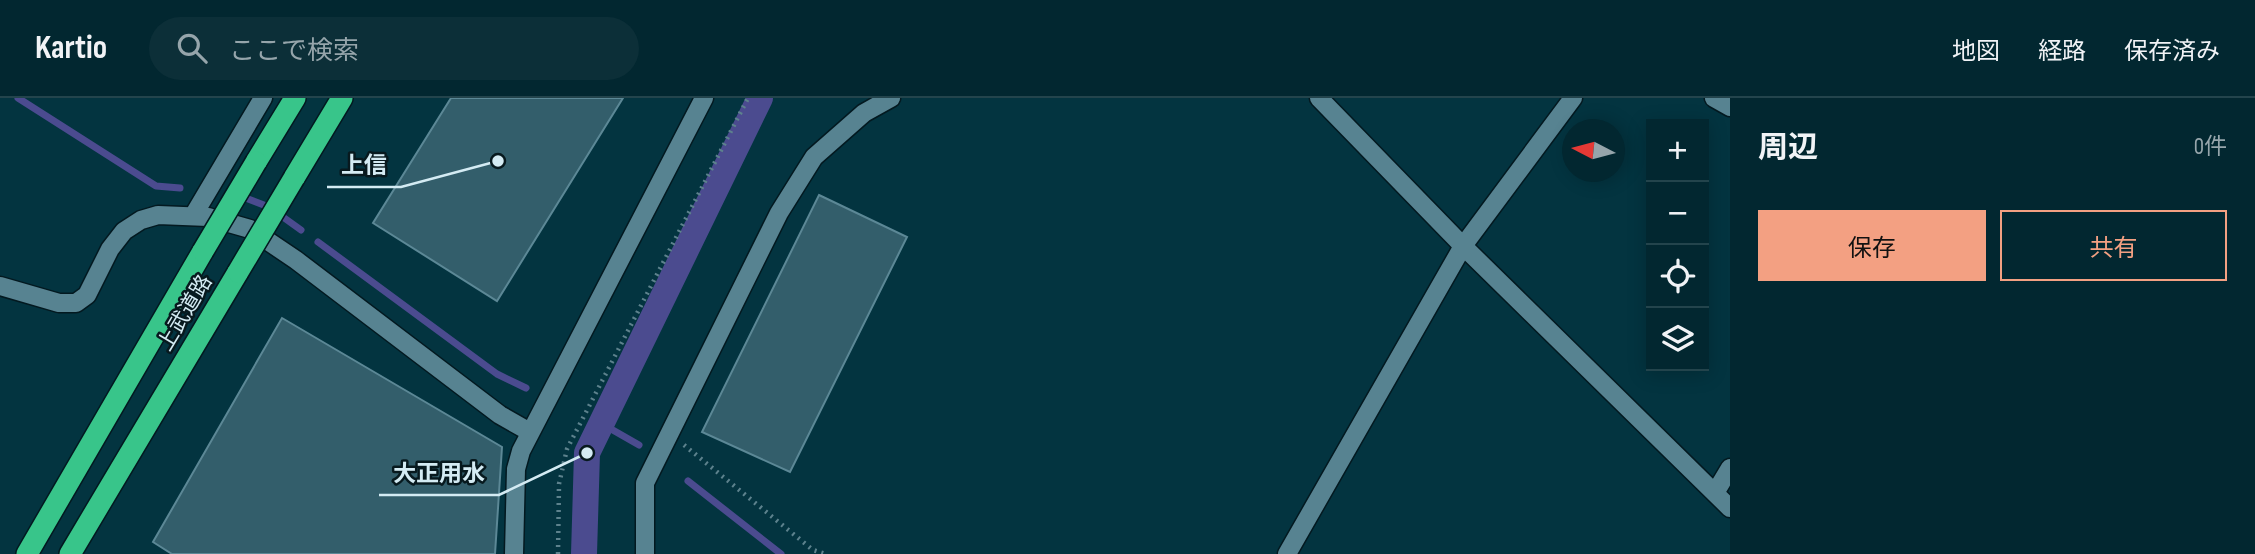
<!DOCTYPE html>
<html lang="ja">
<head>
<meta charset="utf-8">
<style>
  body { margin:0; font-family:"Sofia Sans Condensed","Noto Sans JP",sans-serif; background:#0c2f38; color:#f1f3f6 }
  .controls { position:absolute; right:21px; top:21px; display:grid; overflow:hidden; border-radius:0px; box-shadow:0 4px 18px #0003 }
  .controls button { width:63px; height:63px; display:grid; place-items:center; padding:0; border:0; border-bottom:2px solid #23444c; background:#022730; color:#f1f3f6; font:35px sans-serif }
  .compass { position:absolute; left:1562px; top:21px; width:63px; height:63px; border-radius:50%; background:#022730; box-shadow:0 4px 18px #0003; rotate:276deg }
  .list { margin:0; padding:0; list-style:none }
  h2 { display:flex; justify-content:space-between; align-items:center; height:91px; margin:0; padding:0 28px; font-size:30px }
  h2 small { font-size:23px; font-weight:400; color:#96a5ab }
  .actions { display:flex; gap:14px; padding:21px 28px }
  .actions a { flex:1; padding:16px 0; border:2px solid #f3a082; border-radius:0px; text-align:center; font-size:24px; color:#f3a082 }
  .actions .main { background:#f3a082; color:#111 }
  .icon { flex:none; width:38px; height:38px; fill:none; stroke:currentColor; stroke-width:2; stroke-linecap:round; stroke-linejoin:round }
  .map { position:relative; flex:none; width:1730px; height:456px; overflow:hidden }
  header { display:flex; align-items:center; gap:42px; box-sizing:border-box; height:98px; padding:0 35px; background:#022730; border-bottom:2px solid #23444c }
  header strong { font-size:33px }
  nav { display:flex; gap:38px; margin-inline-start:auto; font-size:24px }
  .search { width:490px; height:63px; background:#0c2f38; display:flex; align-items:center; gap:18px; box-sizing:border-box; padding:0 24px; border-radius:38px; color:#96a5ab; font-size:26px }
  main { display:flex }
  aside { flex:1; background:#022730 }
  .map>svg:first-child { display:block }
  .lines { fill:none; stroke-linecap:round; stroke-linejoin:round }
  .stream { stroke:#4b4b8f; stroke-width:7 }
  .canal { stroke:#4b4b8f; stroke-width:26 }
  .building { fill:#335e6b; stroke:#5c8896; stroke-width:2 }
  .minor-casing { stroke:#031920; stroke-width:21 }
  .highway-casing { stroke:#031920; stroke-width:24 }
  .path { stroke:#5d828d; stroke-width:4.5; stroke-dasharray:2 5; stroke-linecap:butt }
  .minor { stroke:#578391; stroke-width:18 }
  .highway { stroke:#38c58a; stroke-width:21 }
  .highway-bridge-casing { stroke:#031920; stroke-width:24; stroke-linecap:butt }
  .highway-bridge { stroke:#38c58a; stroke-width:21 }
  .labels { text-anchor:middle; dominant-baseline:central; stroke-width:5; stroke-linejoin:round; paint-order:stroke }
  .street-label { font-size:21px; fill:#d4ebf3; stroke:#07191e }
  .leader { fill:none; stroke:#d4ebf3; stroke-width:2.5 }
  .callout-dot { fill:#d4ebf3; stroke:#07191e; stroke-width:2.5 }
  .callout-label { font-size:23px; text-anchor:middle; font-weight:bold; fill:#d4ebf3; stroke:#07191e; stroke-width:5; stroke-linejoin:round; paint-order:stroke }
</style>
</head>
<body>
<header>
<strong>Kartio</strong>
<div class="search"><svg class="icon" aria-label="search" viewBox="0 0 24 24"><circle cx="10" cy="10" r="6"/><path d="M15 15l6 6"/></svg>ここで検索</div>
<nav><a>地図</a><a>経路</a><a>保存済み</a></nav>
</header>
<main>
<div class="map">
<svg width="1730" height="456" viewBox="0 0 1730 456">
  <rect width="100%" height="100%" fill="#033440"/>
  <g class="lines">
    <!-- stream -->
    <path class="stream" d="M18,0L156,88L180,90
      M243,99L269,109L301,132
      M318,144L497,276L526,290
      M611,331L639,347
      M688,383L781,456"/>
    <!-- canal -->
    <path class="canal" d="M584,456L587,355L760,0"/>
  </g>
  <!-- building -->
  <path class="building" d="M451,0H623L497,203L373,125Z
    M819,97L907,139L790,374L702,334Z
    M282,220L502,349L495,456H172L153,444Z"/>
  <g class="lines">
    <defs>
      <path id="minor" d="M1319,0L1463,148L1730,410
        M1714,0L1730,9
        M193,118L263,0
        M0,188L59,205H76L87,197L110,151L124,133L141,122L158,117L208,119L250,131L296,162L500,317L530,334
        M1715,395L1730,370
        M514,456L516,371L521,353L704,0
        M645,456V385L779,115L814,59L864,15L891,0
        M1287,456L1463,148L1573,0"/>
      <path id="highway" d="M256,64L295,0
        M294,80L342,0
        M27,456L203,153
        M70,456L238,174"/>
    </defs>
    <!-- minor casing -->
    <use href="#minor" class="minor-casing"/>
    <!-- highway casing -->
    <use href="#highway" class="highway-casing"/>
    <!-- path -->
    <path class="path" d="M684,347L813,452L826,456
      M558,456L559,386L567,351L748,0"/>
    <!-- minor -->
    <use href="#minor" class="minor"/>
    <!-- highway -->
    <use href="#highway" class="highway"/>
    <defs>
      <path id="highway-bridge" d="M203,153L256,64
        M238,174L294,80"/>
    </defs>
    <!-- highway-bridge casing -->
    <use href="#highway-bridge" class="highway-bridge-casing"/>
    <!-- highway-bridge -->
    <use href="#highway-bridge" class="highway-bridge"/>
  </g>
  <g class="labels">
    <!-- street labels -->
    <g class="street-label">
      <text transform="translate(185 215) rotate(-59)">上武道路</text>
    </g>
  </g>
  <!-- callouts -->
  <path class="leader" d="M498 63L401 89H327M587 355L499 397H379"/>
  <g class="callout-dot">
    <circle cx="498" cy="63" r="7"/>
    <circle cx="587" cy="355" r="7"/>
  </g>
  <g class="callout-label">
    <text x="364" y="75">上信</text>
    <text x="439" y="383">大正用水</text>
  </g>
</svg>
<div class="controls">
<button>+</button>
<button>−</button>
<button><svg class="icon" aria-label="locate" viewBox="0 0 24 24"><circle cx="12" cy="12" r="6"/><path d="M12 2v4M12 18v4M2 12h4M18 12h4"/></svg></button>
<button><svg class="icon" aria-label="layers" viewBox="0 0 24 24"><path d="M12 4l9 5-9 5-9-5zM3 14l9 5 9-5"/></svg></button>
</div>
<svg class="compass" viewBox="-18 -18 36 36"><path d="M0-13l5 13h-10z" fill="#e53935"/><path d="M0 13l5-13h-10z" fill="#96a5ab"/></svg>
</div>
<aside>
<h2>周辺<small>0件</small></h2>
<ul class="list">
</ul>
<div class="actions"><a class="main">保存</a><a>共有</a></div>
</aside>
</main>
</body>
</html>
